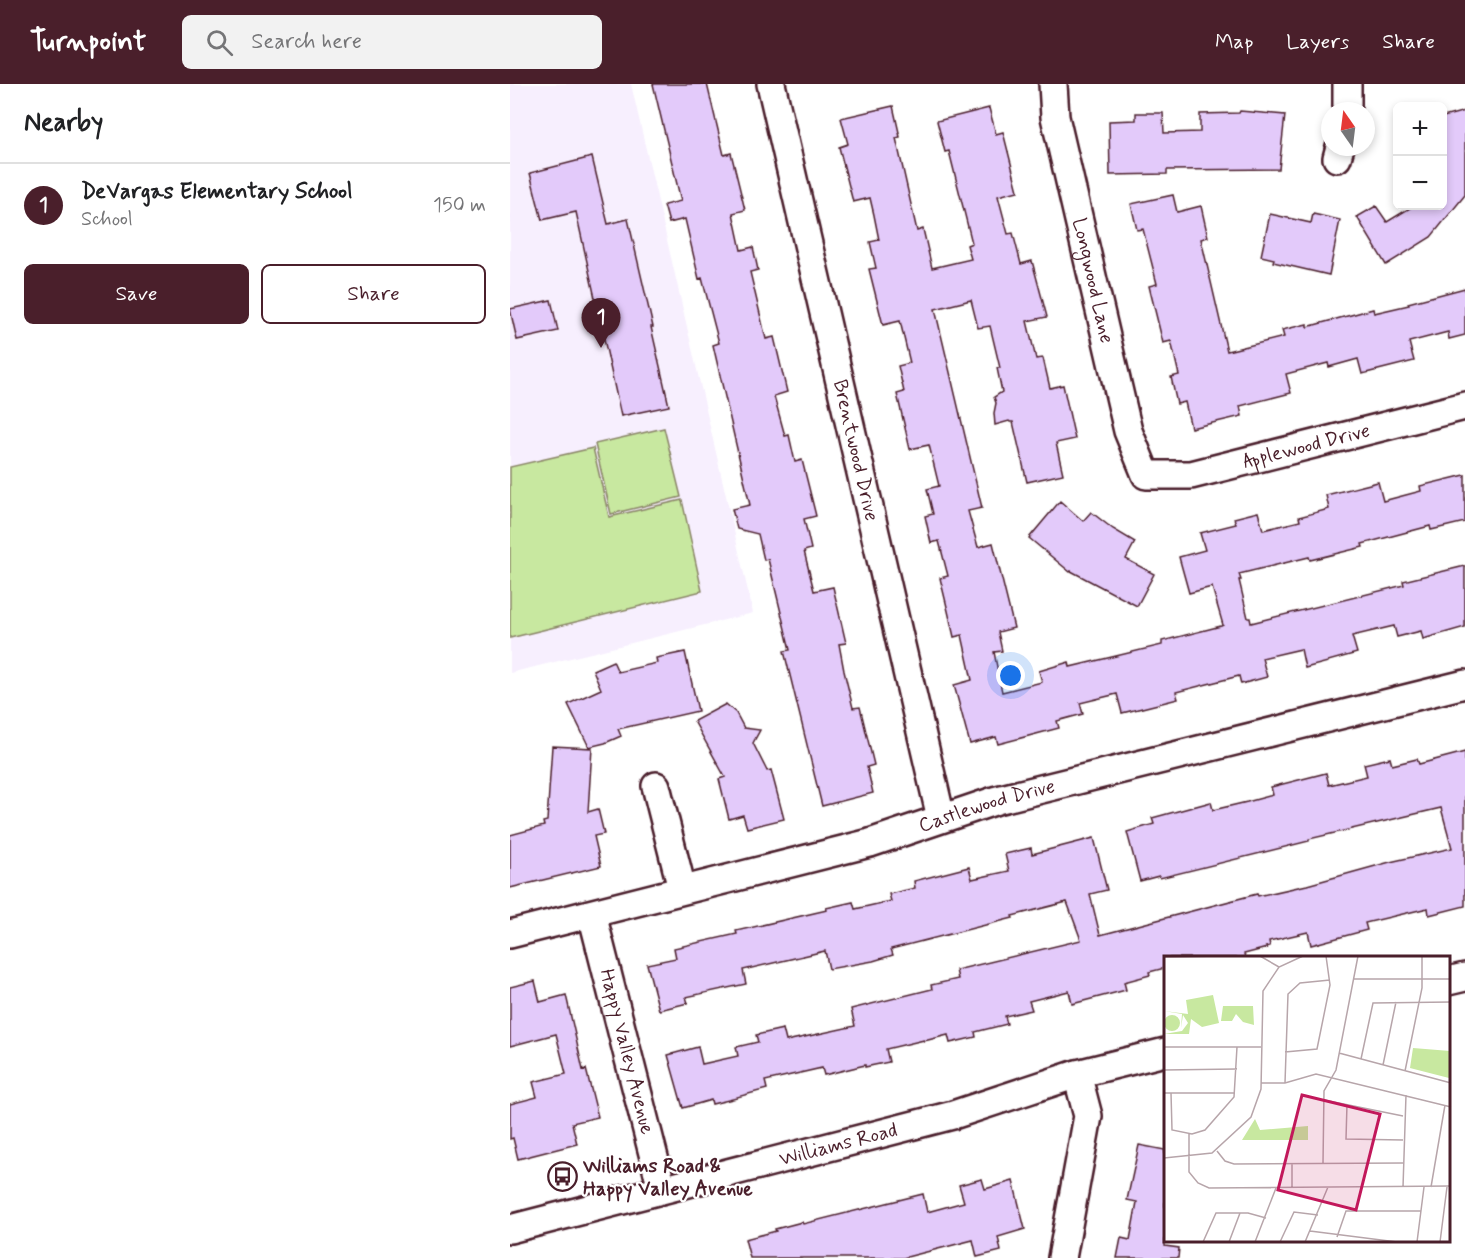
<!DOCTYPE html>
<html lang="en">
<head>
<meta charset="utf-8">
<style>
  body { margin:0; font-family:Mynerve,sans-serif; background:#f2f2f2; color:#202124 }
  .controls { position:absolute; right:18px; top:18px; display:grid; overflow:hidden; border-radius:9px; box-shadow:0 3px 9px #0003 }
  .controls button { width:54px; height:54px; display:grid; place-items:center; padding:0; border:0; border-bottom:2px solid #e0e0e0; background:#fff; color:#202124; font:30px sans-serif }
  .compass { position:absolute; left:811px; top:18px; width:54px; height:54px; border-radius:50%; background:#fff; box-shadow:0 3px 9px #0003; rotate:346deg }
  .you { position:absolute; left:501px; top:592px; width:21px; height:21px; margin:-15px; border:4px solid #fff; border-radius:50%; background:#1a73e8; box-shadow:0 0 0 9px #1a73e833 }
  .badge { display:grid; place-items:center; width:39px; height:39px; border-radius:50%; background:#4a1f2b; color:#fff; font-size:20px; font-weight:700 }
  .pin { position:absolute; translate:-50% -50px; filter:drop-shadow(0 2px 3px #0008) }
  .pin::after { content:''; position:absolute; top:32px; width:21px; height:18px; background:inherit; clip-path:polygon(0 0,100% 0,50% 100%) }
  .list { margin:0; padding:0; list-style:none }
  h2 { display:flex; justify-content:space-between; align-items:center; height:78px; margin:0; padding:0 24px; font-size:26px }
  h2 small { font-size:20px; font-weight:400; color:#757577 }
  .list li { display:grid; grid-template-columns:39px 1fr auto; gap:18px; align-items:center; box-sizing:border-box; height:84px; padding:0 24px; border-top:2px solid #e0e0e0 }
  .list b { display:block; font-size:22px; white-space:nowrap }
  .list p { margin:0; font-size:20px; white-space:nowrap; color:#757577 }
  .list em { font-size:20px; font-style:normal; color:#757577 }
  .actions { display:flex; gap:12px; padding:18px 24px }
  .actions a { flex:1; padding:14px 0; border:2px solid #4a1f2b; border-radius:9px; text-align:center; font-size:21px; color:#4a1f2b }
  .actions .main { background:#4a1f2b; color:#fff }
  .icon { flex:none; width:33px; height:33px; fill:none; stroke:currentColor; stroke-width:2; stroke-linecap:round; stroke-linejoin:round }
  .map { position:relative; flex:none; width:955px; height:1174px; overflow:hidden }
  header { display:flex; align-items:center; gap:36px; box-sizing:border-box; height:84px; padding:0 30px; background:#4a1f2b; color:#fff }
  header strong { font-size:28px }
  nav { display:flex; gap:33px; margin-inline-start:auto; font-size:21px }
  .search { width:420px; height:54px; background:#f2f2f2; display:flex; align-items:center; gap:15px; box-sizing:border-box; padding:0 21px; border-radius:9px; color:#757577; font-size:22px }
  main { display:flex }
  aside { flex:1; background:#fff }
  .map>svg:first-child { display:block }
  .built { fill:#f7effe }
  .green { fill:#c8e8a0; stroke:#898466; stroke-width:1.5 }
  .building { fill:#e3cafa; stroke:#4a1f2b; stroke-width:1.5 }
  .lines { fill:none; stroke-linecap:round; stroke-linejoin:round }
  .minor-casing { stroke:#4a1f2b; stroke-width:32 }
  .minor { stroke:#fff; stroke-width:27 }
  .labels { text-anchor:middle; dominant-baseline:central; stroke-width:4.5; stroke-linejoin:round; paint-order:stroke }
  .street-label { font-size:20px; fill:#4a1f2b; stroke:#fff }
  .poi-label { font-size:20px; font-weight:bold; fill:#4a1f2b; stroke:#fff; text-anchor:start }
  .inset-road { fill:none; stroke:#b7a5aa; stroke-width:1.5 }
  .view { fill:#c2185b; fill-opacity:0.15; stroke:#c2185b; stroke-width:3 }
  .inset-edge { fill:none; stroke:#4a1f2b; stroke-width:3 }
</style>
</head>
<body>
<header>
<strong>Turnpoint</strong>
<div class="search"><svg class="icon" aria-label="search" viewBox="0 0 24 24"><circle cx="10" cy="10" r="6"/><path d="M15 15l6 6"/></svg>Search here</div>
<nav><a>Map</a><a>Layers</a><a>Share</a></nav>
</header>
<main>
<aside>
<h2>Nearby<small></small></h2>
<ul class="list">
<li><span class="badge">1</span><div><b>DeVargas Elementary School</b><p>School</p></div><em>150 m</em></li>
</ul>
<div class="actions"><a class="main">Save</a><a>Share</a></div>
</aside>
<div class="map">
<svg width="955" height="1174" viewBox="0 0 955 1174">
  <rect width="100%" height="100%" fill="#fff"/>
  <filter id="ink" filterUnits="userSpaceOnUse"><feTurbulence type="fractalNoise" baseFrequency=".0167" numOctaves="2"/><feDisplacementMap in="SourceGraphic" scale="12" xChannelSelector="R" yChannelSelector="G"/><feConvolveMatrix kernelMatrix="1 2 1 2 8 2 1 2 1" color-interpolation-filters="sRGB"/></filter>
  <g filter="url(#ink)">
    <!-- built -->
    <path class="built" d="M0,0H121L243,529L0,589Z"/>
    <!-- green -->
    <path class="green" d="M154,344L171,413L101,430L85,360Z
      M83,364L99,433L172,416L192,507L0,554V383Z"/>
    <!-- building -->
    <path class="building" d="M143,0H197L214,71L221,69L235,126L223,129L231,166L243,163L248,186L240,188L256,255L264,253L277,308L264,312L275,352L279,351L285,378L292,376L306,432L294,435L301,465L294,467L304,507L323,503L336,559L329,560L334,587L343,624L350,623L364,681L357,683L363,709L312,722L274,567L280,566L258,475L254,476L248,450L227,445L222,425L240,421L203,261L209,259L192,194L189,195L175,135L159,139L154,121L171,117Z
      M383,22L390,53L386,54L407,147L413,145L422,184L461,175L457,161L462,159L439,67L435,68L427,37L479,24L486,50L493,48L508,107L488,112L498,150L503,149L511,180L522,177L537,233L517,237L526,275L533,274L540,304L553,301L565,355L546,359L553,390L517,398L503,338H500L499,337L485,341L484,329L486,319L484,313L492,308L487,284H490L480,242L468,244L461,216L425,225L472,424L458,427L468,463L483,459L504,544L488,548L492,567L484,568L492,608L532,598L529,587L559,578L560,583L652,561V557L711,542L713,541L702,503L679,509L669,473L695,466L690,449L726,440L724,434L748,428L753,446L790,437L789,433L819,425L816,411L868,398L873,417L911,407L910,402L955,391V438L921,446L920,442L852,460L853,463L800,476L799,473L729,490L731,496H729L738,534H740L741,539L894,501L893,497L955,482V543L913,555L911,547L887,553L884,542L842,552L847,569L818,577V578L795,584L791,565L752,574L757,593L731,600L729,592L666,608L668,615L612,629L607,610L570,619L573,630L547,637L549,644L488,660L486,653L460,660L444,601L462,596L452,551L444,553L438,527L430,494L438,492L429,457L421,459L415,432L423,430L417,405L429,402L419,361L400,365L387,310L394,308L388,282L400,279L390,237L373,241L359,185L366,184L360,158L369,156L364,131L360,114L343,118L329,63L338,60L331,34Z
      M730,27L775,31L769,85L657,86V90L600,91L599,37L626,36V29H653L654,49L690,48V30L729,29Z
      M955,27V111L921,153L876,181L847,133L866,122L877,138L903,122H933V33Z
      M82,73L98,140L118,135L143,243H141L159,322L111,332L66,128L32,136L20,89Z
      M663,111L667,128L691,122L698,153L691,155L717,267L774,253L772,246L797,240V243L863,225L864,229L899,221L898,219L955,204V251L939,255L938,248L899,258L904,277L852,290L848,275L819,283L818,279L776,290L781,309L730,322L732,332L681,344L675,318L667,320L661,293L669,291L661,257L653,259L639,202L647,200L633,145L627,146L621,120Z
      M760,130L801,139L803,130L830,136L819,191L763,178L764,175L751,172Z
      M41,216L48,247L7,256L0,225Z
      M550,417L573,437L581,428L603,445L625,458L616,475L644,490L627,522L561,487L560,488L519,454Z
      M175,568L188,627L108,645L111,652L95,659L79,663L58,620L91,605L83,586L103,577L108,588L147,579L146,574Z
      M216,620L226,629L234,644L250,646L243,659L257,687L261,686L274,735L237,744L233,731L219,735L209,695L215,693L184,637Z
      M42,662L82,664L78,728L88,725L94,750L84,752L91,782L0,804V751L34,742L33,738L37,737Z
      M955,668V822L919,831L918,824L855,839L857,846L801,861L798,848L759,857L760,862L756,863L757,864L734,870L735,874H655V884L639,888L640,891L614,898L616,906L562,920L559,907L519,917L522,926L495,932L497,940L465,948L466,953L440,959L438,951L414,957V956L376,965L379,978L355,983V981L314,991L312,984L255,997L257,1005L227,1013V1014L202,1020L201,1016L173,1024L158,971L188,963L192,980L228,972L226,963L248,958L246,951L273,945L276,957L345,942L341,925L422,905L421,901L448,895L446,886L571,856L557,818L502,832L503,834L381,865L383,871L363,877L319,885L315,867L233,886L236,900L176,913L178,919L149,926L137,880L166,874L164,864L227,850L226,847L317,826L316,824L343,818L345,825L381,817L379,810L405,804L404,797L459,783L462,795L499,787L495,770L521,764L522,770L584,754L597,806L580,810L590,851L747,810L748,812L797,801L880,778L942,764L931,724L799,755V757L650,794L649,792L630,797L617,748L644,740L642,734L701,718L703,726L737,718L763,711L761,703L816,689L819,701L857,692L854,680L880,674L882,681L907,675L909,680Z
      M25,897L30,918L56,911L73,986L76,985L88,1033L62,1039L67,1060L8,1075L3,1054L0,1055V1020L27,1013L23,998L56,990L46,950L0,962V903Z
      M629,1061L655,1066V1162L669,1164L668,1174H607L611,1154L620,1156L627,1118L617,1116Z
      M472,1095L475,1105L503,1097L515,1145L488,1153L491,1167L467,1173L463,1156L393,1174H240L235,1155L266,1147L265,1145L292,1138L293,1140L413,1110L417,1128L454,1118L449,1101Z"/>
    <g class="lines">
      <defs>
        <g id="minor">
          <path id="s1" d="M261,0L431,734"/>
          <path id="s2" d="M543,0L545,33L618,347L636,391H681L955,322"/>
          <path d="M837,27V0"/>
          <path d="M827,74L830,63"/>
          <path d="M146,702L172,805"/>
          <path id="s3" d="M82,830L152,1105"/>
          <path id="s4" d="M0,850L360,759L487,716L955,600"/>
          <path d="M938,897L955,893"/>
          <path id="s5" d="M0,1145L443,1031L567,990L655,968"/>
          <path d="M552,1174L578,1032L567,990"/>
        </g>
      </defs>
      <!-- minor casing -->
      <use href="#minor" class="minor-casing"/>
      <!-- minor -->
      <use href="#minor" class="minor"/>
    </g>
  </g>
  <!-- icons -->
  <defs>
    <symbol id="bus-ring" viewBox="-11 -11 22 22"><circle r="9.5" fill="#fff" stroke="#4a1f2b" stroke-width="1.5"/><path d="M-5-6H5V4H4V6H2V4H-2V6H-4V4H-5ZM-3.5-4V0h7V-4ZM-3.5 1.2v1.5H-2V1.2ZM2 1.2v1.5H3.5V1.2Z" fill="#4a1f2b"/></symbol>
  </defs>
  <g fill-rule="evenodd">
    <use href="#bus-ring" x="36" y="1076" width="33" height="33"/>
  </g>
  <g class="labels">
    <!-- street labels -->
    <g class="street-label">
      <text stroke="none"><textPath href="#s2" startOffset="201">Longwood Lane</textPath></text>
      <text stroke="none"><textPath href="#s2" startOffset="567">Applewood Drive</textPath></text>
      <text stroke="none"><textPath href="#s1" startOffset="376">Brentwood Drive</textPath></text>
      <text stroke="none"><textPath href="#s4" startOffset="494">Castlewood Drive</textPath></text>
      <text stroke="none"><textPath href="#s3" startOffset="142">Happy Valley Avenue</textPath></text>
      <text stroke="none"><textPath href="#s5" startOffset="339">Williams Road</textPath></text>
    </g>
    <!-- poi labels -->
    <g class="poi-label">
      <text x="73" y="1082">Williams Road &amp;<tspan x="73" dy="23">Happy Valley Avenue</tspan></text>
    </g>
  </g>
  <!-- overview -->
  <g transform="translate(654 872)">
    <rect width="286" height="286" fill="#fff"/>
    <path d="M49,39L55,67L38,71L27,63L25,78H0L18,75L24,67L19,59L17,72L18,58L0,55L24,58L22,44ZM59,50H89L90,69L79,66L72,58L68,65H57ZM0 67a8 8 0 1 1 16 0a8 8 0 1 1-16 0ZM249,92L286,95L285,122L246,112ZM91,163L96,174L144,170V184H78Z" fill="#c8e8a0"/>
    <path class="inset-road" d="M96,0L115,11M0,1L58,0M190,23H287M0,91H97M121,96L153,93L166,29L162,0M175,97L287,127M197,103L209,47L287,46M219,109L232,46M0,114L73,113M241,115L258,32V0M97,127H121L152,118L287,151M121,127L124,38L136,27L166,24M0,137H71M7,137L8,174L28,178L41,174L70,141L73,91M160,144L239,160M183,148L182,183L239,184M25,178V216L34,227L45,232L287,230M53,195L61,205L70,208L239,207M0,202L48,197L87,161L97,133L99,35L115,11L139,0M159,207L160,135L172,114L194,0M128,208V232M239,231L242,139M267,231L281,149M146,275L233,286M173,281L182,255H257M39,286L52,257H84L102,262M65,286L76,257M91,286L112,232M116,286L130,256L154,259M141,286L164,231M253,286L260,231M276,286L283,231"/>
    <path class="view" d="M138,139L216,158L192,254L114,234Z"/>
    <rect width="286" height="286" class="inset-edge"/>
  </g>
</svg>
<div class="controls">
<button>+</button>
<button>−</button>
</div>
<svg class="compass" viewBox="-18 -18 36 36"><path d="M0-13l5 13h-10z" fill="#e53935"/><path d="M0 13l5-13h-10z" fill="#757577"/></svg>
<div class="you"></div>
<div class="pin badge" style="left:91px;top:264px">1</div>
</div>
</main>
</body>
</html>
